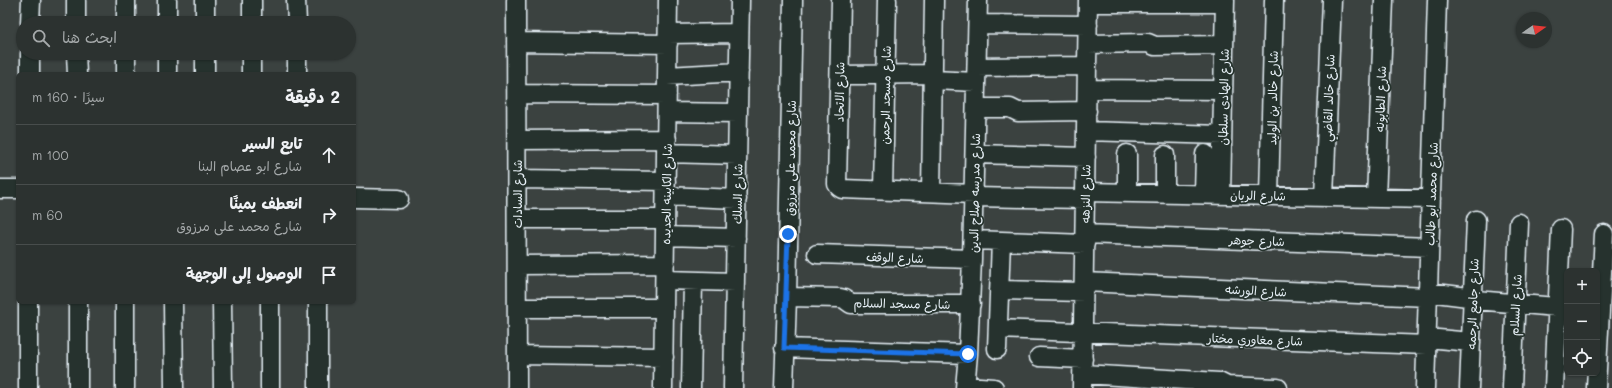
<!DOCTYPE html>
<html lang="ar">
<head>
<meta charset="utf-8">
<style>
  body { margin:0; font-family:Mali,"Playpen Sans Arabic",sans-serif; background:#343a38; color:#f1f3f6; direction:rtl }
  .controls { position:absolute; right:12px; bottom:12px; display:grid; overflow:hidden; border-radius:6px; box-shadow:0 1px 3px #0004 }
  .controls button { width:36px; height:36px; display:grid; place-items:center; padding:0; border:0; border-bottom:1px solid #484d4c; background:#2c3230; color:#f1f3f6; font:20px sans-serif }
  .compass { position:absolute; left:1516px; top:12px; width:36px; height:36px; border-radius:50%; background:#2c3230; box-shadow:0 1px 3px #0004; rotate:76deg }
  .stop { position:absolute; width:12px; height:12px; margin:-9px; border:3px solid #1a73e8; border-radius:50%; background:#fff }
  .stop.end { background:#1a73e8; border-color:#fff; box-shadow:0 1px 4px #0008 }
  .list { margin:0; padding:0; list-style:none }
  h2 { display:flex; justify-content:space-between; align-items:center; height:52px; margin:0; padding:0 16px; font-size:17px }
  h2 small { font-size:13px; font-weight:400; color:#a6aaab }
  .list li { display:grid; grid-template-columns:26px 1fr auto; gap:12px; align-items:center; box-sizing:border-box; height:60px; padding:0 16px; border-top:1px solid #484d4c }
  .list b { display:block; font-size:15px; white-space:nowrap }
  .list p { margin:0; font-size:13px; white-space:nowrap; color:#a6aaab }
  .list em { font-size:13px; font-style:normal; color:#a6aaab }
  .icon { flex:none; width:22px; height:22px; fill:none; stroke:currentColor; stroke-width:2; stroke-linecap:round; stroke-linejoin:round }
  .map { position:relative; flex:none; width:1612px; height:388px; overflow:hidden; direction:ltr }
  .search { position:absolute; background:#2c3230; box-shadow:0 1px 3px #0004; left:16px; top:16px; width:340px; height:44px; display:flex; align-items:center; gap:10px; box-sizing:border-box; padding:0 14px; border-radius:22px; color:#a6aaab; font-size:15px }
  .panel { position:absolute; background:#2c3230; box-shadow:0 1px 3px #0004; left:16px; top:72px; width:340px; height:232px; border-radius:6px; direction:rtl }
  .map>svg:first-child { display:block }
  .lines { fill:none; stroke-linecap:round; stroke-linejoin:round }
  .minor-casing { stroke:#e8f1f8; stroke-width:21 }
  .minor { stroke:#26332d; stroke-width:18 }
  .route { stroke:#1a73e8; stroke-width:5 }
  .labels { text-anchor:middle; dominant-baseline:central; stroke-width:3.5; stroke-linejoin:round; paint-order:stroke }
  .street-label { font-size:12px; fill:#e8f1f8; stroke:#26332d }
</style>
</head>
<body>
<div class="map">
<svg width="1612" height="388" viewBox="0 0 1612 388">
  <rect width="100%" height="100%" fill="#3b4240"/>
  <filter id="ink" filterUnits="userSpaceOnUse"><feTurbulence type="fractalNoise" baseFrequency=".025" numOctaves="2"/><feDisplacementMap in="SourceGraphic" scale="8" xChannelSelector="R" yChannelSelector="G"/><feConvolveMatrix kernelMatrix="1 2 1 2 8 2 1 2 1" color-interpolation-filters="sRGB"/></filter>
  <g filter="url(#ink)">
    <g class="lines">
      <defs>
        <path id="minor" d="M76,0V23
          M167,0V23
          M205,0V23
          M296,0L297,23
          M516,0L517,388
          M841,0L837,184L839,187L842,189L974,194
          M1088,3H1225
          M30,23L31,0
          M126,23V0
          M252,23V0
          M978,24L1088,25
          M668,34L739,33
          M516,42L668,44
          M1088,44L1148,43L1155,46L1224,45
          M76,53L77,74
          M167,53V74
          M205,53V74
          M297,53V74
          M977,67L1087,66
          M30,74V53
          M126,74V53
          M251,74V53
          M840,75L933,74
          M667,76L739,72
          M933,80L976,82
          M1087,89L1223,90
          M517,94L667,95
          M976,108H1010L1018,112L1087,111
          M667,112L738,113
          M1086,131L1222,135
          M517,140L667,139
          M666,153L737,155
          M975,154L1086,157
          M517,179L666,181
          M0,189H18
          M883,190L887,0
          M931,192L934,0
          M1085,192L1431,199
          M1127,193V154
          M1165,194V155
          M1204,194L1205,154
          M1221,195L1225,0
          M666,196L737,199
          M1269,196L1274,0
          M974,197L1085,199
          M1324,197L1332,0
          M354,198L399,199
          M1376,198L1384,0
          M517,219H665
          M1085,234L1429,247
          M665,236L736,238
          M973,240L1085,244
          M817,254L972,259
          M517,265L665,264
          M665,280L735,282
          M1084,282L1428,297
          M999,290L1084,292
          M1428,292L1468,297L1476,300L1567,308
          M787,297L840,298L844,299L851,304H971
          M28,302V388
          M78,302V388
          M173,302L174,388
          M222,302L223,388
          M270,302V388
          M318,302V388
          M517,308H664
          M998,329L1427,345
          M1427,338L1471,342
          M784,348L968,354
          M997,349L1001,241
          M517,355L664,357
          M1039,357L1083,359
          M1083,374L1219,382L1227,386L1278,388
          M966,386L994,388
          M125,388V302
          M663,388L668,0
          M691,388L693,281
          M733,388L740,0
          M784,388L787,297L793,0
          M965,388L968,354L972,259L978,0
          M1082,388L1088,0
          M1425,388L1437,0
          M1469,388L1476,220
          M1512,388L1519,223
          M1554,388L1561,229
          M1596,388L1604,234"/>
      </defs>
      <!-- minor casing -->
      <use href="#minor" class="minor-casing"/>
      <!-- minor -->
      <use href="#minor" class="minor"/>
    </g>
  </g>
  <g class="lines" filter="url(#ink)">
    <!-- route -->
    <path class="route" d="M788,234L784,348L968,354"/>
  </g>
  <g class="labels">
    <!-- street labels -->
    <g class="street-label">
      <text transform="translate(839 92) rotate(-89)">شارع الاتحاد</text>
      <text transform="translate(885 95) rotate(-89)">شارع مسجد الرحمن</text>
      <text transform="translate(1223 97) rotate(-89)">شارع الهادى سلطان</text>
      <text transform="translate(1272 98) rotate(-89)">شارع خالد بن الوليد</text>
      <text transform="translate(1328 98) rotate(-88)">شارع خالد القاضي</text>
      <text transform="translate(1380 99) rotate(-88)">شارع الطابونه</text>
      <text transform="translate(790 158) rotate(-89)">شارع محمد على مرزوق</text>
      <text transform="translate(974 193) rotate(-89)">شارع مدرسه صلاح الدين</text>
      <text transform="translate(517 194) rotate(-90)">شارع السادات</text>
      <text transform="translate(666 194) rotate(-89)">شارع الكابينه الجديده</text>
      <text transform="translate(737 194) rotate(-89)">شارع السلك</text>
      <text transform="translate(1085 194) rotate(-89)">شارع النزهه</text>
      <text transform="translate(1431 194) rotate(-88)">شارع محمد ابو طالب</text>
      <text transform="translate(1258 195) rotate(1)">شارع الريان</text>
      <text transform="translate(1257 240) rotate(2)">شارع جوهر</text>
      <text transform="translate(895 257) rotate(2)">شارع الوقف</text>
      <text transform="translate(1256 290) rotate(3)">شارع الورشه</text>
      <text transform="translate(902 303) rotate(1)">شارع مسجد السلام</text>
      <text transform="translate(1472 304) rotate(-88)">شارع جامع الرحمه</text>
      <text transform="translate(1515 305) rotate(-87)">شارع السلام</text>
      <text transform="translate(1255 339) rotate(2)">شارع مغاوري مختار</text>
    </g>
  </g>
</svg>
<div class="controls">
<button>+</button>
<button>−</button>
<button><svg class="icon" aria-label="locate" viewBox="0 0 24 24"><circle cx="12" cy="12" r="6"/><path d="M12 2v4M12 18v4M2 12h4M18 12h4"/></svg></button>
</div>
<svg class="compass" viewBox="-18 -18 36 36"><path d="M0-13l5 13h-10z" fill="#e53935"/><path d="M0 13l5-13h-10z" fill="#a6aaab"/></svg>
<div class="stop" style="left:968px;top:354px"></div>
<div class="stop end" style="left:788px;top:234px"></div>
<div class="search"><svg class="icon" aria-label="search" viewBox="0 0 24 24"><circle cx="10" cy="10" r="6"/><path d="M15 15l6 6"/></svg>ابحث هنا</div>
<section class="panel">
<h2>2 دقيقة<small>سيرًا · 160 m</small></h2>
<ul class="list">
<li><svg class="icon" aria-label="ahead" viewBox="0 0 24 24"><path d="M12 20V5M6 11l6-6 6 6"/></svg><div><b>تابع السير</b><p>شارع ابو عصام البنا</p></div><em>100 m</em></li>
<li><svg class="icon" aria-label="right" viewBox="0 0 24 24"><path d="M7 20v-9h11M14 6l5 5-5 5"/></svg><div><b>انعطف يمينًا</b><p>شارع محمد على مرزوق</p></div><em>60 m</em></li>
<li><svg class="icon" aria-label="arrive" viewBox="0 0 24 24"><path d="M6 21V4h12l-3 4 3 4H6"/></svg><div><b>الوصول إلى الوجهة</b></div></li>
</ul>
</section>
</div>
</body>
</html>
